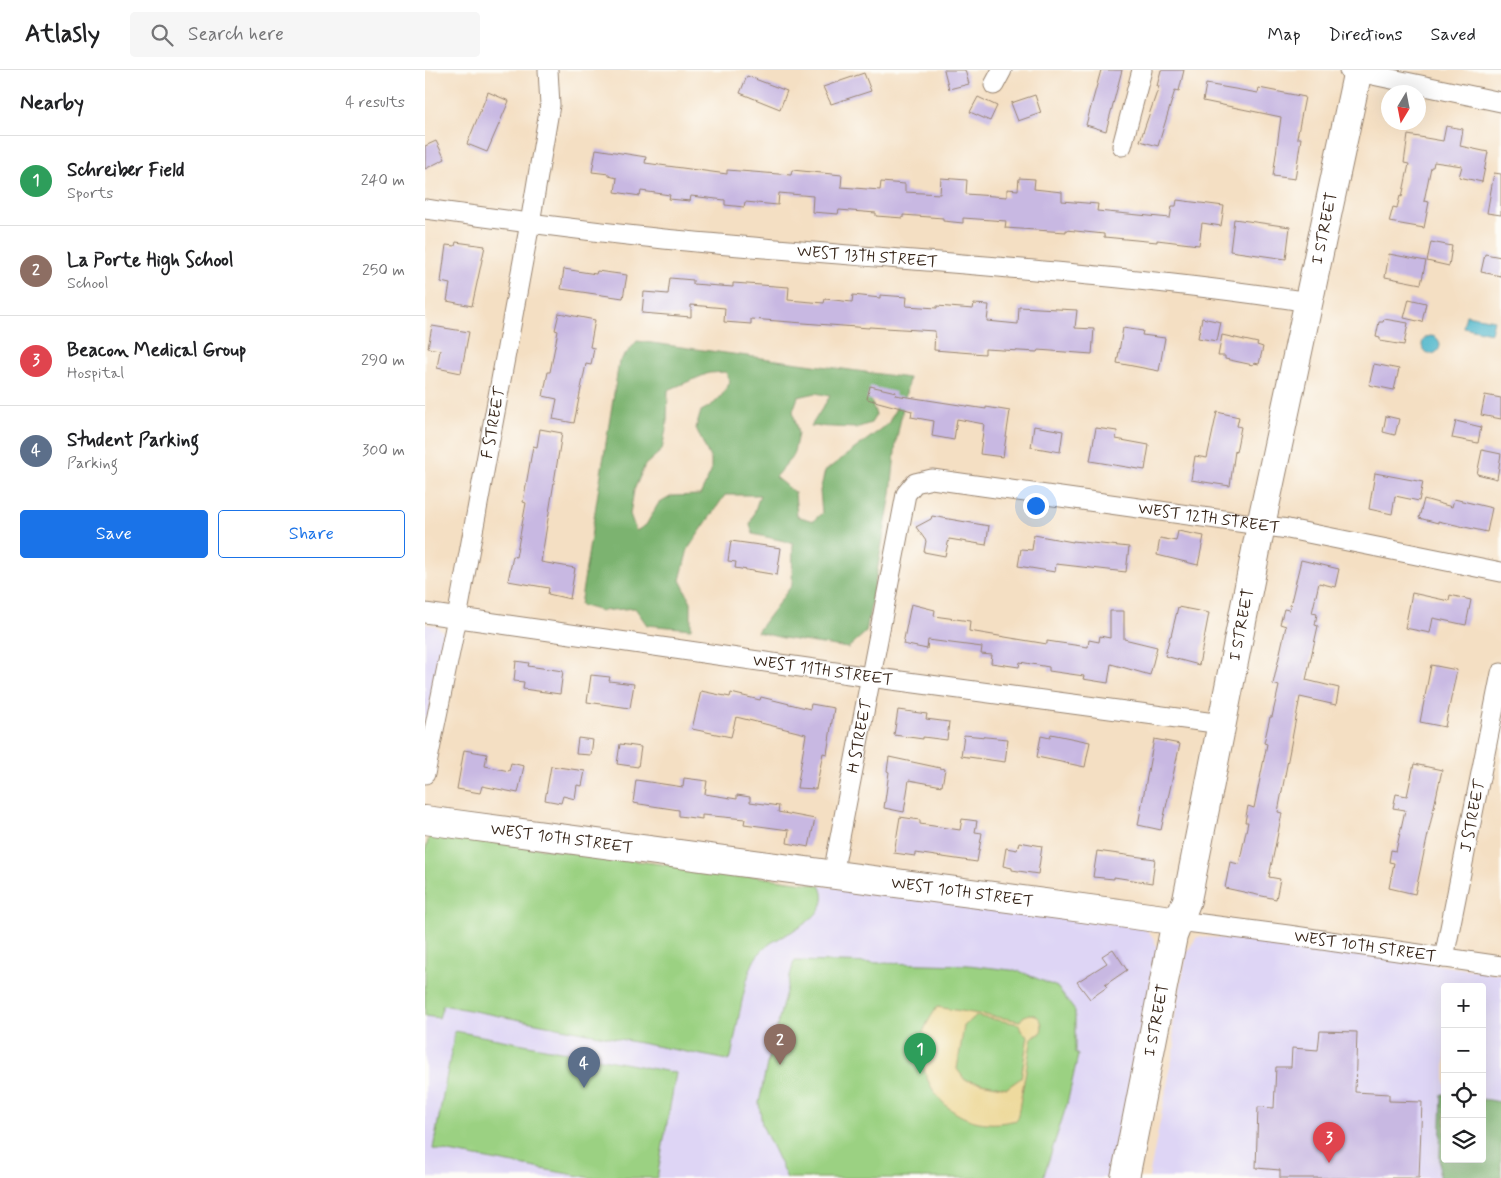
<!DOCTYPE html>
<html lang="en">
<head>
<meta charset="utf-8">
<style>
  body { margin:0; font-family:Mynerve,sans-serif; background:#f6f6f6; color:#202124 }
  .controls { position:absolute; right:15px; bottom:15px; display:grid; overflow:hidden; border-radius:5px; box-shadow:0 5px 20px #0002 }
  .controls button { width:45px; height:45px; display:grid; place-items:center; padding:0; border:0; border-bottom:1px solid #e0e0e0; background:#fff; color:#202124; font:25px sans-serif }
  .compass { position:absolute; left:956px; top:15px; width:45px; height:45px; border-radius:50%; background:#fff; box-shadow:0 5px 20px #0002; rotate:190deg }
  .you { position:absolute; left:610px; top:435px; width:18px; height:18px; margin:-12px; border:4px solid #fff; border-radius:50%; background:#1a73e8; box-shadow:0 0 0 8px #1a73e833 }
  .badge { display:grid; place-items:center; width:32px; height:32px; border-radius:50%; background:#1a73e8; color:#fff; font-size:16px; font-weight:700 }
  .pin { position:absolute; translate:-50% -41px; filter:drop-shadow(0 1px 2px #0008) }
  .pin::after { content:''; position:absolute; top:26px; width:18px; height:15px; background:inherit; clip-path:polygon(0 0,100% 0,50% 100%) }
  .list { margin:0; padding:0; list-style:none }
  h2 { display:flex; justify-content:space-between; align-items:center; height:65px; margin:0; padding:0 20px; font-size:21px }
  h2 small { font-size:16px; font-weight:400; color:#757577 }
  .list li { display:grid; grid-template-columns:32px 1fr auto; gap:15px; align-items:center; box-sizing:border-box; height:90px; padding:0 20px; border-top:1px solid #e0e0e0 }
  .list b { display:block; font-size:19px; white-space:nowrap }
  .list p { margin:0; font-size:16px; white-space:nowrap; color:#757577 }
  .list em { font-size:16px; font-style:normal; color:#757577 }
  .actions { display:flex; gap:10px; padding:15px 20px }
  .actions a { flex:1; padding:11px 0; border:1px solid #1a73e8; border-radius:5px; text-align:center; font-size:18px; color:#1a73e8 }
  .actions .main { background:#1a73e8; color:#fff }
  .icon { flex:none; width:28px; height:28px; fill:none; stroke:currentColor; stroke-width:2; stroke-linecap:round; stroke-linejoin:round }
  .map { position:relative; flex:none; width:1076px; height:1108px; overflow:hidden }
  header { display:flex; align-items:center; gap:30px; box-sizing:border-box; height:70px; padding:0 25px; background:#fff; border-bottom:1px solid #e0e0e0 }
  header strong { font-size:24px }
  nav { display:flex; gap:28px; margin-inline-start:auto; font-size:18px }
  .search { width:350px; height:45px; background:#f6f6f6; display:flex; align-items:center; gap:12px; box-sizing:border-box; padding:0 18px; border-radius:5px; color:#757577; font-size:19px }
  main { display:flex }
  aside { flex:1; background:#fff }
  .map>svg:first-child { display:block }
  .built { fill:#ded5f5; fill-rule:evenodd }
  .green { fill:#9bd182; stroke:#6b7e50 }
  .forest { fill:#7cb370; stroke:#5c6e47; fill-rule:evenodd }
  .sand { fill:#eeda9e; stroke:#94825e; fill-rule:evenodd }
  .water { fill:#4db6ca; stroke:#447074 }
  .building { fill:#c8b8e2 }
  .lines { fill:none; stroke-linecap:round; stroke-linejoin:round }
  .street-casing { stroke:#988470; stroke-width:21 }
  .secondary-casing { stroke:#988470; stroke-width:30 }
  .street { stroke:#fff; stroke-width:19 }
  .secondary { stroke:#fff; stroke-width:28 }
  .labels { text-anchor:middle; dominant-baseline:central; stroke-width:4; stroke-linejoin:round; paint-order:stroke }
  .street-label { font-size:16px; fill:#3b2a1e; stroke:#fdfcf7 }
</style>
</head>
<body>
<header>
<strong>Atlasly</strong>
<div class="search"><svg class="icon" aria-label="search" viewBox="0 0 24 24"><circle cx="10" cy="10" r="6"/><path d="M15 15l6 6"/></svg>Search here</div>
<nav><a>Map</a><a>Directions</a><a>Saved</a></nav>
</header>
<main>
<aside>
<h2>Nearby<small>4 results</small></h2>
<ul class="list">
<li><span class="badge" style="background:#2e9e5b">1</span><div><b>Schreiber Field</b><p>Sports</p></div><em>240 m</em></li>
<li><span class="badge" style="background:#8d6e63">2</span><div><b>La Porte High School</b><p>School</p></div><em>250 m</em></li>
<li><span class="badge" style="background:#e0444e">3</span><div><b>Beacon Medical Group</b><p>Hospital</p></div><em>290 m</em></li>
<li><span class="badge" style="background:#5c6f8a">4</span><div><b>Student Parking</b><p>Parking</p></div><em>300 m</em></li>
</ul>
<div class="actions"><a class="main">Save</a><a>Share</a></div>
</aside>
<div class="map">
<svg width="1076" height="1108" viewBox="0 0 1076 1108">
  <rect width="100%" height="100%" fill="#fdfcf7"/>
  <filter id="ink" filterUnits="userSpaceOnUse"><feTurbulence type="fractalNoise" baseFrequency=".02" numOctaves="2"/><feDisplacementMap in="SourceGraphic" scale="10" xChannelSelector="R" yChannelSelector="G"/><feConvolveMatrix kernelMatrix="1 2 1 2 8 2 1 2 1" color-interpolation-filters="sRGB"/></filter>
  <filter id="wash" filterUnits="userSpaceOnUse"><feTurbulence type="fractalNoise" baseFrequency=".0096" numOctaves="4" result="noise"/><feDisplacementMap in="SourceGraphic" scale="20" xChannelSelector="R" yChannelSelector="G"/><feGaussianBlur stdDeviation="1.12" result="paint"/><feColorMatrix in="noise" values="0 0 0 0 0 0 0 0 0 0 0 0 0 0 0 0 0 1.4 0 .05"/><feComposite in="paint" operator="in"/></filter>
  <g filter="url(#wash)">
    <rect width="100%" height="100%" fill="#f4dfc3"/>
    <!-- built -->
    <path class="built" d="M0,554L11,556L19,563L0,665Z
      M9,764L717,858L724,862L729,869L732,878L688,1108H0V780L3,770Z
      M772,867L819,869L930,883L1076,904V1108H724L750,975L748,955L762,882ZM1020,917H1057V1089H1020Z"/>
    <!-- green -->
    <path class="green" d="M7,764L395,815C411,845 365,861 346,873C341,876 336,882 332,886C320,901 311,965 306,987L303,990L18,935L14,948L0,946V782L4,767Z
      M369,891L543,895L594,901L632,917L650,941V983L653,985L642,1034L618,1108H362L337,1055L334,1033L342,994Z
      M30,961L251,1003L232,1108H166L8,1079Z"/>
    <!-- forest -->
    <path class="forest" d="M212,271L484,308L471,372L466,424L441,562L423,578L358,568L332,562L367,515L368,473L328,464L325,455L335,425H300L263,479L255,510L266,532V559L222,555L210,538L176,541L155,535L194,292ZM301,302L305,312C296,328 292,333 276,341L271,358L286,390V402L275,425L247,426L233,434L221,455L211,461L205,444L209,420L220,395L237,380L242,353L243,320L284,303ZM391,323L405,326L386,356L431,358L446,353L451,345L445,328H476L463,354L400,401L395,421L397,443L388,451L372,446L370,423L350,407L368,386L373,364L368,341L373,327Z
      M1017,1024H1020V1089H1057V1029L1076,1032V1108H1014Z"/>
    <!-- sand -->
    <path class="sand" d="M512,937L595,951C604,936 623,948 615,964L607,967L592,1050C582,1052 572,1054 562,1053C517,1050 487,1003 499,960C502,952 508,944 512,937ZM551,946L594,954L596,961L603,966L596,1008L582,1018L540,1010L532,999L539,956Z"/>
    <!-- water -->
    <path class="water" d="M1041,245L1069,250L1066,263L1038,257Z
      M997 275a9 9 0 1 1 18 0a9 9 0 1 1-18 0Z"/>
    <g id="blocks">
      <!-- building -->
      <path class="building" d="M519,0H540L544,14L524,19Z
        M676,0H697L681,61L661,55Z
        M736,0H759L754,21L750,20L733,76L715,71L734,16H732Z
        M439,3L446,21L406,34L398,17Z
        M322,6L362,21L355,39L315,23Z
        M781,14L833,23L834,18L880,27L872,68H876L870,109L848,106L856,47L778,31Z
        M63,22L84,31L62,82L42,74Z
        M610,25L616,43L593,51L586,33Z
        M553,27L572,36L565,51L545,42Z
        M1021,56L1038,59L1035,76L1063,82L1057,112L1034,107L1037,96L1009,92L1008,97H1006L999,131L1004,132L999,158L964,152L968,137L972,138L975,126L977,127L984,94L979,93L983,65L1018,71Z
        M11,71L20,89L0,99V76Z
        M171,79L221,87L220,93L302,104V100L366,105L367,100L417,105L416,117L455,120L456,112L480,114V122L515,124L516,108L542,110L541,124L582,127V119L593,120L594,108L610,109L609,119L637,122V131L673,134L672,141L745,148L747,136H751L752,130L799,136L796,156L777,153L774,175L732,170V172L679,167V164L641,160V162L580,158L581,151L538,148V153L518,151V148L478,145V148L451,146V143L414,140L413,144L387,142L388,126L354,123L353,135L320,132L319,137L300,135V130L266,126L265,131L244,129L245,125L216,121L215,126L190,122L192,108L184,106V104L167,102Z
        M1069,103L1076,104V145L1062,143Z
        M809,149L865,157L861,189L805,181Z
        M31,172L60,176L47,236L22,231L25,214L16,212L21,175L30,176Z
        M1006,172L1027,176L1024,196L1002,191Z
        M964,184L1001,191L996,214L960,207Z
        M1060,184L1076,187V206L1056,202Z
        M139,199L171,204L172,201L202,205L198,228L136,219Z
        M245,208L268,210V214L308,217V213L364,217L363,230L399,233L400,229L427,232L428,225L455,228V225L482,227L481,236L512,238V236L548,239L549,234L564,235L562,251L593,254L594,237L652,240L650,258L669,259L667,284L613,280L612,282L560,279V284L509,280L510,261L444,257V258L326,249V254L299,252L300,238L266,235V247L217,243L219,222L243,224Z
        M984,229L1001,233L997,252L979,248Z
        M134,243L170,250L165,277L169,278L166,295L161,294L149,353L128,349L132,329L118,326L123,302H125L133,261L130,260Z
        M777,248L796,252L792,271L773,268Z
        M959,249L983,253L979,275L955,271V268L951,267L954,252H958Z
        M7,256L44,262L36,303L12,298L15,280L3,278Z
        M698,258L718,261L717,265L740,268L734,301L692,293Z
        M797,265L833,273L832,275L838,277L834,294L829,293L828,295L800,289V286H793Z
        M949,294L974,299L969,320L944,315Z
        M445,316L471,322L470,325L561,339V337L585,341L578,387L555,384L559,354L532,349L529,370L507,366L509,351L486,347L487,341L442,329Z
        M1060,325L1076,328V349L1056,345Z
        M792,342L814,347L812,356L816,357L811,382L810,381L805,416L766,410L770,386L782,388Z
        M961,346L974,349L970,365L958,362Z
        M1031,351L1056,357L1053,373L1027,368Z
        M609,356L638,361L635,382L606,377Z
        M671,358L692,361L691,369L724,375L720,400L665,391Z
        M115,359L137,363L116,492L150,498L145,529L123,524L124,518L83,511L88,486L91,487L101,433L98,432L108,376L112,377Z
        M1057,380L1076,384L1072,409L1052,404Z
        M950,403L998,412L994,431L970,426L967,444L944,439Z
        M999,429L1027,437L1029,429L1067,438L1062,462L1013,451V453L994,448Z
        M507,446L564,456L561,475L524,469L520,486L499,482L501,471L491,457L506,449Z
        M753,461L779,466L773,495L732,485L735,468L751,471Z
        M609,465L648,472V471L704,477L701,502L631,494L630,502L593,496L596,479L607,480Z
        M306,471L356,478L352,505L310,498L311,492L303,491Z
        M876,490L914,499L910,517L894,513L887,543L892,544L890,555L893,556L881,610L914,618L911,635L875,627L853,742L857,743L844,807L855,809L851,829L800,818L805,792L814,794L823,752H820L823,736L829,738L842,674L839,673L845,647H847L854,616L848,614L861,556L855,554L859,539L864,540Z
        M987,523L1024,531L1025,525L1046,530L1041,555L1008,548L1005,563L980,558Z
        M486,534L510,540L509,546L545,551L544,561L622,574V571L663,577L664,570L674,572L675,566L685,568V541H699V569L732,577L725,605L686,594L683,613L658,609L659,606L624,601V597L595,592L594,597L566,593L567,585L556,584L557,577L503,570L502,579L478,574Z
        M753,537L784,543L774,595L740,586L745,566H746Z
        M91,591L104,593L103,596L138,601L135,624L98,619L99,612L89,611Z
        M1006,595L1032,600L1020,657L995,652Z
        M166,605L185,607L184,611L209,614L205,638L162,632Z
        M276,621L305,627L306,623L335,630L336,627L385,639L386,634L409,638L402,684L398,683L391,719L372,718L381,664L311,647L306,667L267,659Z
        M473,640L502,644L501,649L524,652L522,670L498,667V669L469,665Z
        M626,664L665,672L660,697L612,687L616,666L625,668Z
        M539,665L583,669L580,692L536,686Z
        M153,668L168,670L166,685L151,684Z
        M729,669L755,674L736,760L713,755Z
        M195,674L216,677L213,697L192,694Z
        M39,680L62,684L60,696L84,701L86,693L99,696L93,723L57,716L55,723L32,719Z
        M464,687L520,699L517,716L484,710L479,742L459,738L464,702L462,701Z
        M989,694L1017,700L990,824L964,818L969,793L964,792L966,780L971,781L980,740L968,738L971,724L982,726Z
        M126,696L160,701L157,716L152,715L150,729L138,726L136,733L120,730Z
        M259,708L282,711L280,724L312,729V725L325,727V732L354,736L353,742L390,749L384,777L362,773L364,760L319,754L320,749L277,745V749L254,746V740L208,733L211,710L258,717Z
        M475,747L495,750V754L535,760L537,749L552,751L550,762L557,763L552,792L490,783V786L469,783Z
        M594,772L617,776L613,804L587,800V798L578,796L581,778L592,780Z
        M672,781L730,789L727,813L689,807V809L668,807Z
        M688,879L702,900L680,915L682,917L665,929L652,912L682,893L677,886Z
        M895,961L932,962L930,1022L964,1024V1031L997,1032L994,1108H855V1100L831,1098L833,1037L849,1038L851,997H866L867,978L893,980Z"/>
    </g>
  </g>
  <g filter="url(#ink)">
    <use href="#blocks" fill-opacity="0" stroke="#988470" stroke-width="1"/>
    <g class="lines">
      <defs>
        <g id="street">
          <path d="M924,0L1076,32"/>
          <path d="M569,15L577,0"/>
          <path d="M697,76L717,0"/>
          <path id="s1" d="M0,139C80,150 159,161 239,169C454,190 670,199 884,232"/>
          <path id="s2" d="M0,543L445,607L797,654"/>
          <path id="s3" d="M0,704L32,548L105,153L125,35L123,0"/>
          <path id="s4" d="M410,805L411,788L481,424L490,413L507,409L863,459L1076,502"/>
          <path id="s5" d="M754,851L863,865L1076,896"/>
          <path id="s6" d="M1019,888L1076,603"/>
        </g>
        <g id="secondary">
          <path id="s7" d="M0,750L754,851"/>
          <path id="s8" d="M700,1108L748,866L762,830L836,455L933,0"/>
        </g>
      </defs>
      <!-- street casing -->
      <use href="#street" class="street-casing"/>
      <!-- secondary casing -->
      <use href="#secondary" class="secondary-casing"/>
      <!-- street -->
      <use href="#street" class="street"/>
      <!-- secondary -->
      <use href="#secondary" class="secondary"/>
    </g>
  </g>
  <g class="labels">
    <!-- street labels -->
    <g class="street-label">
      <text stroke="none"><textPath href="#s8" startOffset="971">I STREET</textPath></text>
      <text stroke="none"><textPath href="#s1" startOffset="445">WEST 13TH STREET</textPath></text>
      <text stroke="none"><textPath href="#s3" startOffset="358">F STREET</textPath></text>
      <text stroke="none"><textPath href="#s4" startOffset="699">WEST 12TH STREET</textPath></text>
      <text stroke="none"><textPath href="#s8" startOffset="566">I STREET</textPath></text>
      <text stroke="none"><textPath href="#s2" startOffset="402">WEST 11TH STREET</textPath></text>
      <text stroke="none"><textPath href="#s4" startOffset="141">H STREET</textPath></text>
      <text stroke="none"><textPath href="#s6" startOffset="145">J STREET</textPath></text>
      <text stroke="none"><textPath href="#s7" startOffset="138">WEST 10TH STREET</textPath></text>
      <text stroke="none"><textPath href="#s7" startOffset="542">WEST 10TH STREET</textPath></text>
      <text stroke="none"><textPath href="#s5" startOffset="188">WEST 10TH STREET</textPath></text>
      <text stroke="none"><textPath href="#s8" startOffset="161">I STREET</textPath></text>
    </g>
  </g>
</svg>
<div class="controls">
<button>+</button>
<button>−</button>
<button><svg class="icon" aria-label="locate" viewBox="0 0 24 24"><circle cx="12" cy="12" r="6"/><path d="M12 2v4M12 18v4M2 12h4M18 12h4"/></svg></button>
<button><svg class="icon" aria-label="layers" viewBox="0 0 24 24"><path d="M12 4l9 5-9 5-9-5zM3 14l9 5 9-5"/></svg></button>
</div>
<svg class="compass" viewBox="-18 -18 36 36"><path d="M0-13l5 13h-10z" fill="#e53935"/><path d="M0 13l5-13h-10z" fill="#757577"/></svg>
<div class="you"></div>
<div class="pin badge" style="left:495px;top:1004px;background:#2e9e5b">1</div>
<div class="pin badge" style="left:355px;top:995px;background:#8d6e63">2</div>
<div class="pin badge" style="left:904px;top:1093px;background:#e0444e">3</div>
<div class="pin badge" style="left:159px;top:1018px;background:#5c6f8a">4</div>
</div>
</main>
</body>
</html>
